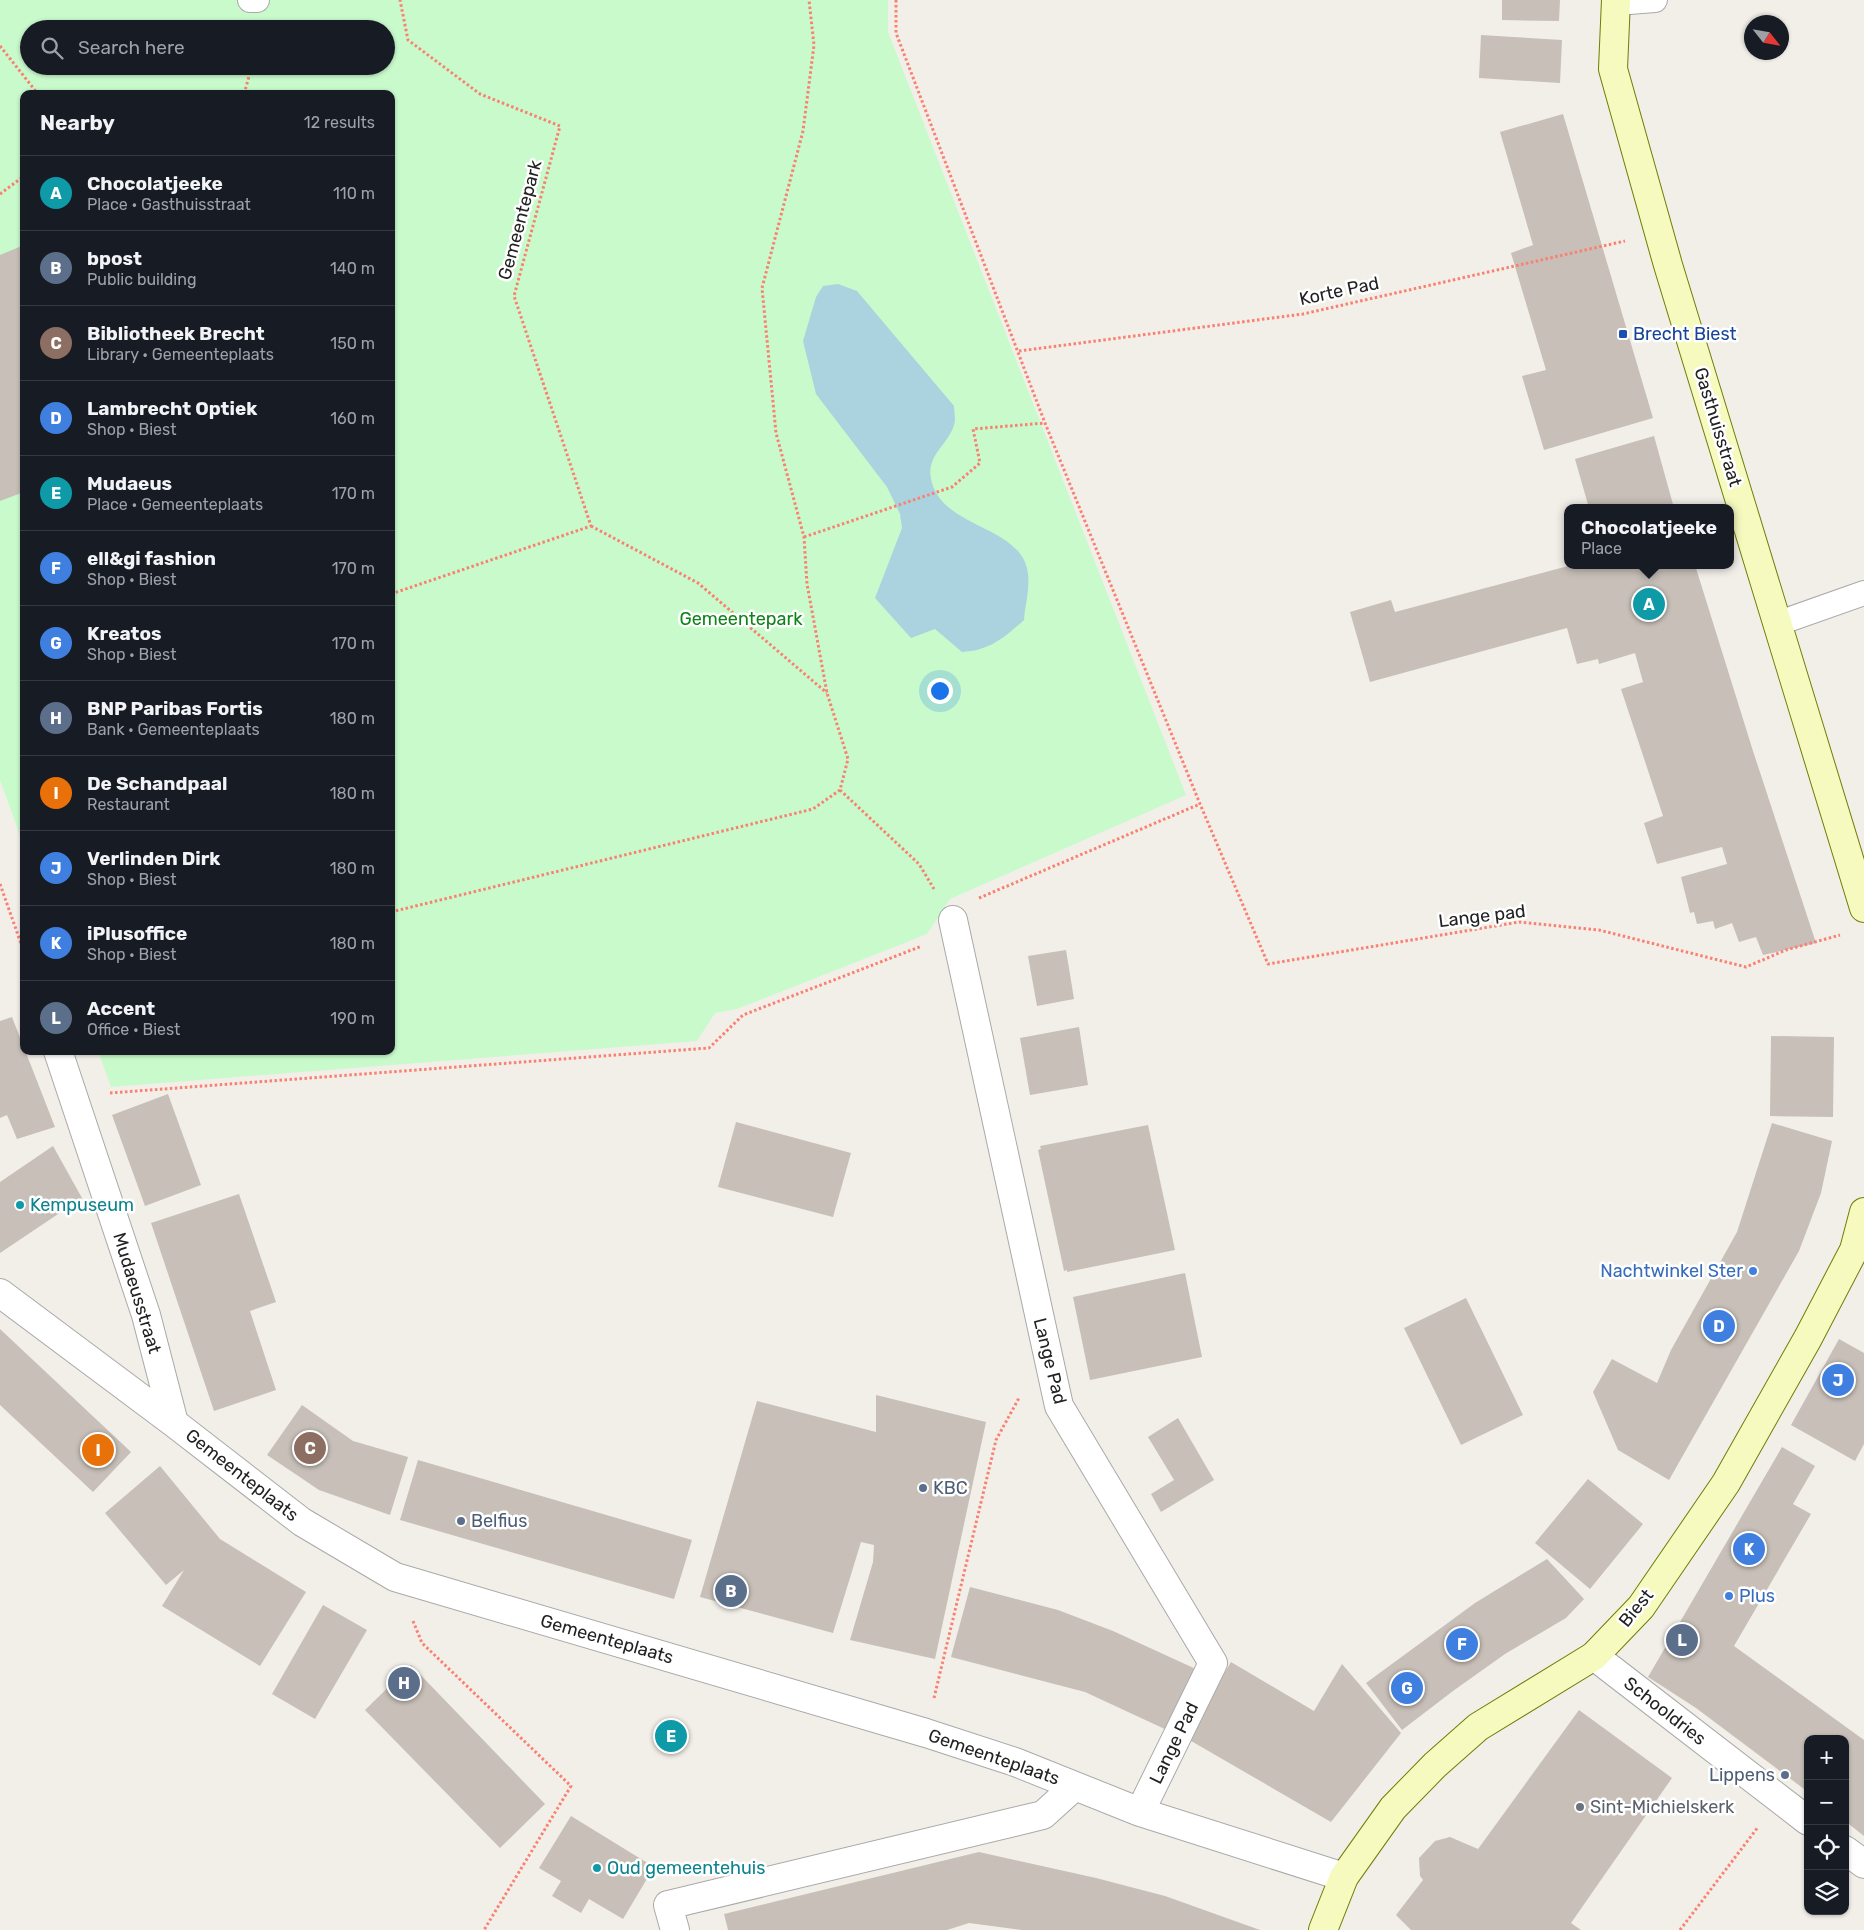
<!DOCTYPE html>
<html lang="en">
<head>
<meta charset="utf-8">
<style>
  body { margin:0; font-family:Rubik,sans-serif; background:#20242c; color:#f1f3f6 }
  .controls { position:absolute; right:15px; bottom:15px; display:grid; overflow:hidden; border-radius:10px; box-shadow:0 1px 4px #0004 }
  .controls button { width:45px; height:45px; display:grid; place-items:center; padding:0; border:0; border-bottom:1px solid #363941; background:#171b24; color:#f1f3f6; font:25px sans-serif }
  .compass { position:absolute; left:1744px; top:15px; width:45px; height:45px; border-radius:50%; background:#171b24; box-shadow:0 1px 4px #0004; rotate:121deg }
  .you { position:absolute; left:939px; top:690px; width:18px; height:18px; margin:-12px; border:4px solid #fff; border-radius:50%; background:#1a73e8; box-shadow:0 0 0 8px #1a73e833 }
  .badge { display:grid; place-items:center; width:32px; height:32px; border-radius:50%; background:#0f766e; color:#fff; font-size:16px; font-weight:700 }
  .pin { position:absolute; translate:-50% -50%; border:2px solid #fff; box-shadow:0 1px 5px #0006 }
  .popup { position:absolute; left:1564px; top:504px; width:170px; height:65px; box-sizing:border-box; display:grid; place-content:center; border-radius:10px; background:#171b24; filter:drop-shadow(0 1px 4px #0005); font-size:16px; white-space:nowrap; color:#9ea1a6 }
  .popup b { font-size:19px; color:#f1f3f6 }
  .popup::after { content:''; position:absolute; left:50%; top:100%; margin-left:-10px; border:10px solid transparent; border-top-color:#171b24 }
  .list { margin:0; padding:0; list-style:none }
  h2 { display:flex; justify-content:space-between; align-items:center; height:65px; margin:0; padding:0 20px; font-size:21px }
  h2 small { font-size:16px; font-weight:400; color:#9ea1a6 }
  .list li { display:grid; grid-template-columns:32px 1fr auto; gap:15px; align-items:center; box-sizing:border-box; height:75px; padding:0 20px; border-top:1px solid #363941 }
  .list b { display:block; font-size:19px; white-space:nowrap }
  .list p { margin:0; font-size:16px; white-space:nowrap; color:#9ea1a6 }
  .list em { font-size:16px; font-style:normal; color:#9ea1a6 }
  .icon { flex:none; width:28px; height:28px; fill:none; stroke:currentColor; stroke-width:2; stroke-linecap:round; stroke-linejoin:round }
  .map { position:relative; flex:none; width:1864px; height:1930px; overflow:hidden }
  .search { position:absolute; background:#171b24; box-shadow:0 1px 4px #0004; left:20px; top:20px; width:375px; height:55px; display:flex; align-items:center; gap:12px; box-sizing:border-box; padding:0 18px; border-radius:28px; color:#9ea1a6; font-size:19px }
  .panel { position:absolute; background:#171b24; box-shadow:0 1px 4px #0004; left:20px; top:90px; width:375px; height:965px; border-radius:10px }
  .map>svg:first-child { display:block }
  .park { fill:#c8facc; fill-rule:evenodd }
  .water { fill:#aad3df }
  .building { fill:#c7bfb8 }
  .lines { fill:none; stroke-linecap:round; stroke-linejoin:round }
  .lane-casing { stroke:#a9a9a9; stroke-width:26 }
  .street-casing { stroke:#a9a9a9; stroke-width:30 }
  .secondary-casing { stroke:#707d05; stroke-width:30 }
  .path { stroke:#fa8072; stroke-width:3; stroke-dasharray:2.5 2.5; stroke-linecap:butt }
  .lane { stroke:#fff; stroke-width:24 }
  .street { stroke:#fff; stroke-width:28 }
  .secondary { stroke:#f7fabf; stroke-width:28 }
  .transit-dot { fill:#1a4fb4; stroke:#fff; stroke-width:2 }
  .culture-dot { fill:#0f9aa8; stroke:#fff; stroke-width:2 }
  .shop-dot { fill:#3f7fe0; stroke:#fff; stroke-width:2 }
  .service-dot { fill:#5c6f8a; stroke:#fff; stroke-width:2 }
  .worship-dot { fill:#6b7280; stroke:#fff; stroke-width:2 }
  .labels { text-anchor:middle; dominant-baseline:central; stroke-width:5; stroke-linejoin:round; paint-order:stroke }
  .street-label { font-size:18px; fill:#222; stroke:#fff }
  .transit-label { font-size:18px; fill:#164399; stroke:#fff; text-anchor:start }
  .park-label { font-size:18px; fill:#0c8416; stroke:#fff }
  .culture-label { font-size:18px; fill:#0d838f; stroke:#fff; text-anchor:start }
  .shop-label { font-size:18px; fill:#366cbe; stroke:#fff; text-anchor:end }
  .service-label { font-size:18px; fill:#4e5e75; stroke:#fff; text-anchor:start }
  .worship-label { font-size:18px; fill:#5b616d; stroke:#fff; text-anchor:start }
</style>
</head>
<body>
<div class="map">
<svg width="1864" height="1930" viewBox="0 0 1864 1930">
  <rect width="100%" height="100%" fill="#f2efe9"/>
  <!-- park -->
  <path class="park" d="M0,0H888V32L1186,795L950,899L927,934L737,1009L715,1013L697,1041L111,1087L98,1051H391V94H24V846L0,780ZM29,29H386V66H29Z"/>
  <!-- water -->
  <path class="water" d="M838,284L857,291L954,406C954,411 956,420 954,425C947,447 924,456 932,483C945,529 1023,526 1028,574C1030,588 1025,606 1024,620C1004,638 989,651 962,652L935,629L911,638L875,598L902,528L900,514L887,487L816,394L803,341L816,297L823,286Z"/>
  <!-- building -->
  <path class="building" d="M1502,0H1560L1559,21L1502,20Z
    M1481,35L1562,40L1560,83L1479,78Z
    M1563,114L1653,418L1544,450L1522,376L1546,370L1511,253L1533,245L1500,132Z
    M24,245V492L0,501V255Z
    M1654,436L1674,508H1589L1575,459Z
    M1572,565H1695L1753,751L1816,943L1763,955L1756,937L1739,942L1732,923L1715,929L1713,921L1697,924L1694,912L1690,913L1681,877L1727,864L1722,847L1657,864L1644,823L1663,816L1621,689L1643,682L1635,653L1599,664L1598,659L1577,664L1567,628L1370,682L1350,612L1391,600L1395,612Z
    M1066,950L1074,999L1037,1006L1028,956Z
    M12,1017L55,1127L17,1139L7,1115L0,1118V1021Z
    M1079,1027L1088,1085L1030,1095L1020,1038Z
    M1771,1036L1834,1037L1833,1117L1770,1116Z
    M168,1094L201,1185L145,1206L112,1115Z
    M736,1122L851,1153L833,1217L718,1187Z
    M1772,1123L1832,1141L1821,1193L1799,1251L1669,1480L1618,1450L1593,1392L1612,1359L1657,1383L1671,1350L1737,1232Z
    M1148,1125L1175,1250L1067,1272V1270L1064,1271L1038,1150L1041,1149L1040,1146Z
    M53,1146L82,1198L0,1253V1182Z
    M239,1194L276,1302L250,1311L276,1390L214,1411L151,1223Z
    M1185,1273L1202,1357L1090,1380L1073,1297Z
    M1466,1298L1523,1415L1461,1445L1404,1328Z
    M0,1329L131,1452L93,1492L0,1405Z
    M1839,1339L1864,1353V1444L1855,1461L1791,1425Z
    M876,1395L986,1422L935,1659L850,1640L873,1562L874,1545L861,1542L833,1633L700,1597L757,1401L876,1432Z
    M302,1405L353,1441L408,1457L390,1515L319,1490L267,1455Z
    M1178,1418L1214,1480L1161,1512L1151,1494L1174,1480L1148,1437Z
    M1782,1447L1815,1466L1793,1504L1811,1514L1734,1646L1864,1740V1836L1845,1821V1739H1808V1792L1696,1708L1648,1677Z
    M418,1460L692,1540L674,1599L400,1520Z
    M160,1466L220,1539L306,1592L260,1666L162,1606L184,1570L166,1585L105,1513Z
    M1588,1479L1643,1524L1590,1589L1535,1543Z
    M1547,1559L1584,1599L1566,1618L1505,1654L1453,1691L1402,1730L1366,1683L1475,1603Z
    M970,1587L1058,1610L1113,1631L1198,1670L1169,1731L1085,1692L951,1657Z
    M323,1605L367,1630L315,1719L272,1694Z
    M1231,1662L1314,1711L1342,1664L1401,1733L1331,1822L1186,1738Z
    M411,1665L545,1804L500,1848L365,1710Z
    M1579,1710L1672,1778L1571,1923L1581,1930H1411L1396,1915L1423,1880L1420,1876L1419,1858L1435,1841L1450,1837L1478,1849Z
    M571,1816L654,1867L623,1919L589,1899L581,1913L552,1896L561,1881L539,1868Z
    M979,1852L1096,1878L1165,1896L1260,1930H1022L969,1923L947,1930H728L724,1914Z"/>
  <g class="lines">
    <defs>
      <path id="lane" d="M250,0H257
        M1616,3L1655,0
        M1779,623L1864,593"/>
      <path id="street" d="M953,920L1059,1406L1213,1663L1140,1812
        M58,1051L146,1315L174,1423
        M0,1293L174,1423L302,1522L395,1577L926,1733L1015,1762L1140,1812L1344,1877
        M1594,1656L1808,1821
        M1845,1850L1864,1864
        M675,1930L668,1905L1043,1815L1075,1786"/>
      <path id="secondary" d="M1616,0L1613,69L1668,265L1864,908
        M1323,1930L1344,1877L1393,1808L1435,1765L1478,1727L1594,1656L1641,1607L1726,1483L1808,1338L1854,1250L1864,1212"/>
    </defs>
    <!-- lane casing -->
    <use href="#lane" class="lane-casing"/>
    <!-- street casing -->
    <use href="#street" class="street-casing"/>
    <!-- secondary casing -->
    <use href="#secondary" class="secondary-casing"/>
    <!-- path -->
    <path class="path" d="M896,0V33L1045,423L1200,804L1268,964L1519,922L1599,930L1746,967L1786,950L1840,935
      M0,46L38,94
      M244,94L252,66
      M0,194L24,176
      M1019,351L1303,314L1625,241
      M591,526L698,583L827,693
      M804,537L952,487L980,463L973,429L1045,423
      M391,594L591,526L514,296L560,126L480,94L408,40L400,0
      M840,790L919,864L934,889
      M0,884L24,952
      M979,898L1200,804
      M391,912L813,809L840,790L848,759L827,693L807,584L804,537L776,433L762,288L803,131L814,45L809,0
      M110,1093L709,1048L743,1015L922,946
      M413,1621L422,1643L571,1786L484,1930
      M934,1698L996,1440L1019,1398
      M1680,1930L1758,1827"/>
    <!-- lane -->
    <use href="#lane" class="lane"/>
    <!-- street -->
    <use href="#street" class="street"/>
    <!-- secondary -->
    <use href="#secondary" class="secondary"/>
  </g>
  <!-- markers -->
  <rect class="transit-dot" x="1618" y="329" width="10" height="10" rx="2.5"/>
  <g class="culture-dot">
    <circle cx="20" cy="1205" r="5"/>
    <circle cx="597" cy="1868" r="5"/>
  </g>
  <g class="shop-dot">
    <circle cx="1753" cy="1271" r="5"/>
    <circle cx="1729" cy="1596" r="5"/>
  </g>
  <g class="service-dot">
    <circle cx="923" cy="1488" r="5"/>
    <circle cx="461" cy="1521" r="5"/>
    <circle cx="1785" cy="1775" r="5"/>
  </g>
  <circle class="worship-dot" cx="1580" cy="1807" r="5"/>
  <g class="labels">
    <!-- street labels -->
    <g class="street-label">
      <text transform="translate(520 220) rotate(-75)">Gemeentepark</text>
      <text transform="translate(1339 291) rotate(-12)">Korte Pad</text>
      <text transform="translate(1718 427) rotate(73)">Gasthuisstraat</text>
      <text transform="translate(1482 916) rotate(-7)">Lange pad</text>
      <text transform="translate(137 1293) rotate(73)">Mudaeusstraat</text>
      <text transform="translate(1050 1361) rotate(76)">Lange Pad</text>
      <text transform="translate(242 1475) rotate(38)">Gemeenteplaats</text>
      <text transform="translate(1636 1608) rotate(-51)">Biest</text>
      <text transform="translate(607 1639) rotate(16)">Gemeenteplaats</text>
      <text transform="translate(1665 1711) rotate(38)">Schooldries</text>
      <text transform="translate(1174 1743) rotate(-64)">Lange Pad</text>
      <text transform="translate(994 1757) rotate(19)">Gemeenteplaats</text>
    </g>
    <!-- transit labels -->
    <g class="transit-label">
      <text x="1633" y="334">Brecht Biest</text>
    </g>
    <!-- park labels -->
    <g class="park-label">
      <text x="741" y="619">Gemeentepark</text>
    </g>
    <!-- culture labels -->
    <g class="culture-label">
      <text x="30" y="1205">Kempuseum</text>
      <text x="607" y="1868">Oud gemeentehuis</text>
    </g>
    <!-- shop labels -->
    <g class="shop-label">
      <text x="1743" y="1271">Nachtwinkel Ster</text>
      <text x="1739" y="1596" text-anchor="start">Plus</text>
    </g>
    <!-- service labels -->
    <g class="service-label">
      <text x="933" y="1488">KBC</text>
      <text x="471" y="1521">Belfius</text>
      <text x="1775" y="1775" text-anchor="end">Lippens</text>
    </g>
    <!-- worship labels -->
    <g class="worship-label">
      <text x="1590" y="1807">Sint-Michielskerk</text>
    </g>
  </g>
</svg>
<div class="controls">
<button>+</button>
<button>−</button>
<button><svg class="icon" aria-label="locate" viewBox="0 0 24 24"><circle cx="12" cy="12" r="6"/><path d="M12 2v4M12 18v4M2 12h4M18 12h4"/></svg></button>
<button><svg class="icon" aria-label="layers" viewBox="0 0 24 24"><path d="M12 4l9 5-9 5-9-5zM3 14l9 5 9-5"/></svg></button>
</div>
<svg class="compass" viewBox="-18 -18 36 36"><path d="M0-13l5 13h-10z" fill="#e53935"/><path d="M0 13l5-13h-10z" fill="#9ea1a6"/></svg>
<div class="you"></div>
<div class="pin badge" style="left:1649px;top:604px;background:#0f9aa8">A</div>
<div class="popup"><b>Chocolatjeeke</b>Place</div>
<div class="pin badge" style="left:731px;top:1591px;background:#5c6f8a">B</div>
<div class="pin badge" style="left:310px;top:1448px;background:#8d6e63">C</div>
<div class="pin badge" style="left:1719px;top:1326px;background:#3f7fe0">D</div>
<div class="pin badge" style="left:671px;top:1736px;background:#0f9aa8">E</div>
<div class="pin badge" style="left:1462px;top:1644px;background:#3f7fe0">F</div>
<div class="pin badge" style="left:1407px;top:1688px;background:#3f7fe0">G</div>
<div class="pin badge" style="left:404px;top:1683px;background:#5c6f8a">H</div>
<div class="pin badge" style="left:98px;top:1450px;background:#e8710a">I</div>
<div class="pin badge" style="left:1838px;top:1380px;background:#3f7fe0">J</div>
<div class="pin badge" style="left:1749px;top:1549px;background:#3f7fe0">K</div>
<div class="pin badge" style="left:1682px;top:1640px;background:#5c6f8a">L</div>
<div class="search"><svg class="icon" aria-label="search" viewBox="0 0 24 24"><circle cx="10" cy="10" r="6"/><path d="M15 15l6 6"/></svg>Search here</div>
<section class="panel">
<h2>Nearby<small>12 results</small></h2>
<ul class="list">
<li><span class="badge" style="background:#0f9aa8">A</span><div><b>Chocolatjeeke</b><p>Place · Gasthuisstraat</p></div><em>110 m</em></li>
<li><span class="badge" style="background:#5c6f8a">B</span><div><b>bpost</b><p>Public building</p></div><em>140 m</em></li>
<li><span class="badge" style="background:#8d6e63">C</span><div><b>Bibliotheek Brecht</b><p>Library · Gemeenteplaats</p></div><em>150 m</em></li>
<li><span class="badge" style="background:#3f7fe0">D</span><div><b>Lambrecht Optiek</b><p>Shop · Biest</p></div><em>160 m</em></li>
<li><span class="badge" style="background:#0f9aa8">E</span><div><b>Mudaeus</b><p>Place · Gemeenteplaats</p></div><em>170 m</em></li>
<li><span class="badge" style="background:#3f7fe0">F</span><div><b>ell&amp;gi fashion</b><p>Shop · Biest</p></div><em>170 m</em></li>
<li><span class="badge" style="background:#3f7fe0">G</span><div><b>Kreatos</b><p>Shop · Biest</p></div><em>170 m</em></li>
<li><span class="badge" style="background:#5c6f8a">H</span><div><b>BNP Paribas Fortis</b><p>Bank · Gemeenteplaats</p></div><em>180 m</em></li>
<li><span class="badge" style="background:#e8710a">I</span><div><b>De Schandpaal</b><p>Restaurant</p></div><em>180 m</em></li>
<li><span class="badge" style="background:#3f7fe0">J</span><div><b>Verlinden Dirk</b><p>Shop · Biest</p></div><em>180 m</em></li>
<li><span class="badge" style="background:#3f7fe0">K</span><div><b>iPlusoffice</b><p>Shop · Biest</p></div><em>180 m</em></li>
<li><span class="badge" style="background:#5c6f8a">L</span><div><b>Accent</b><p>Office · Biest</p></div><em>190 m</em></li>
</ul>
</section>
</div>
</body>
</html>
